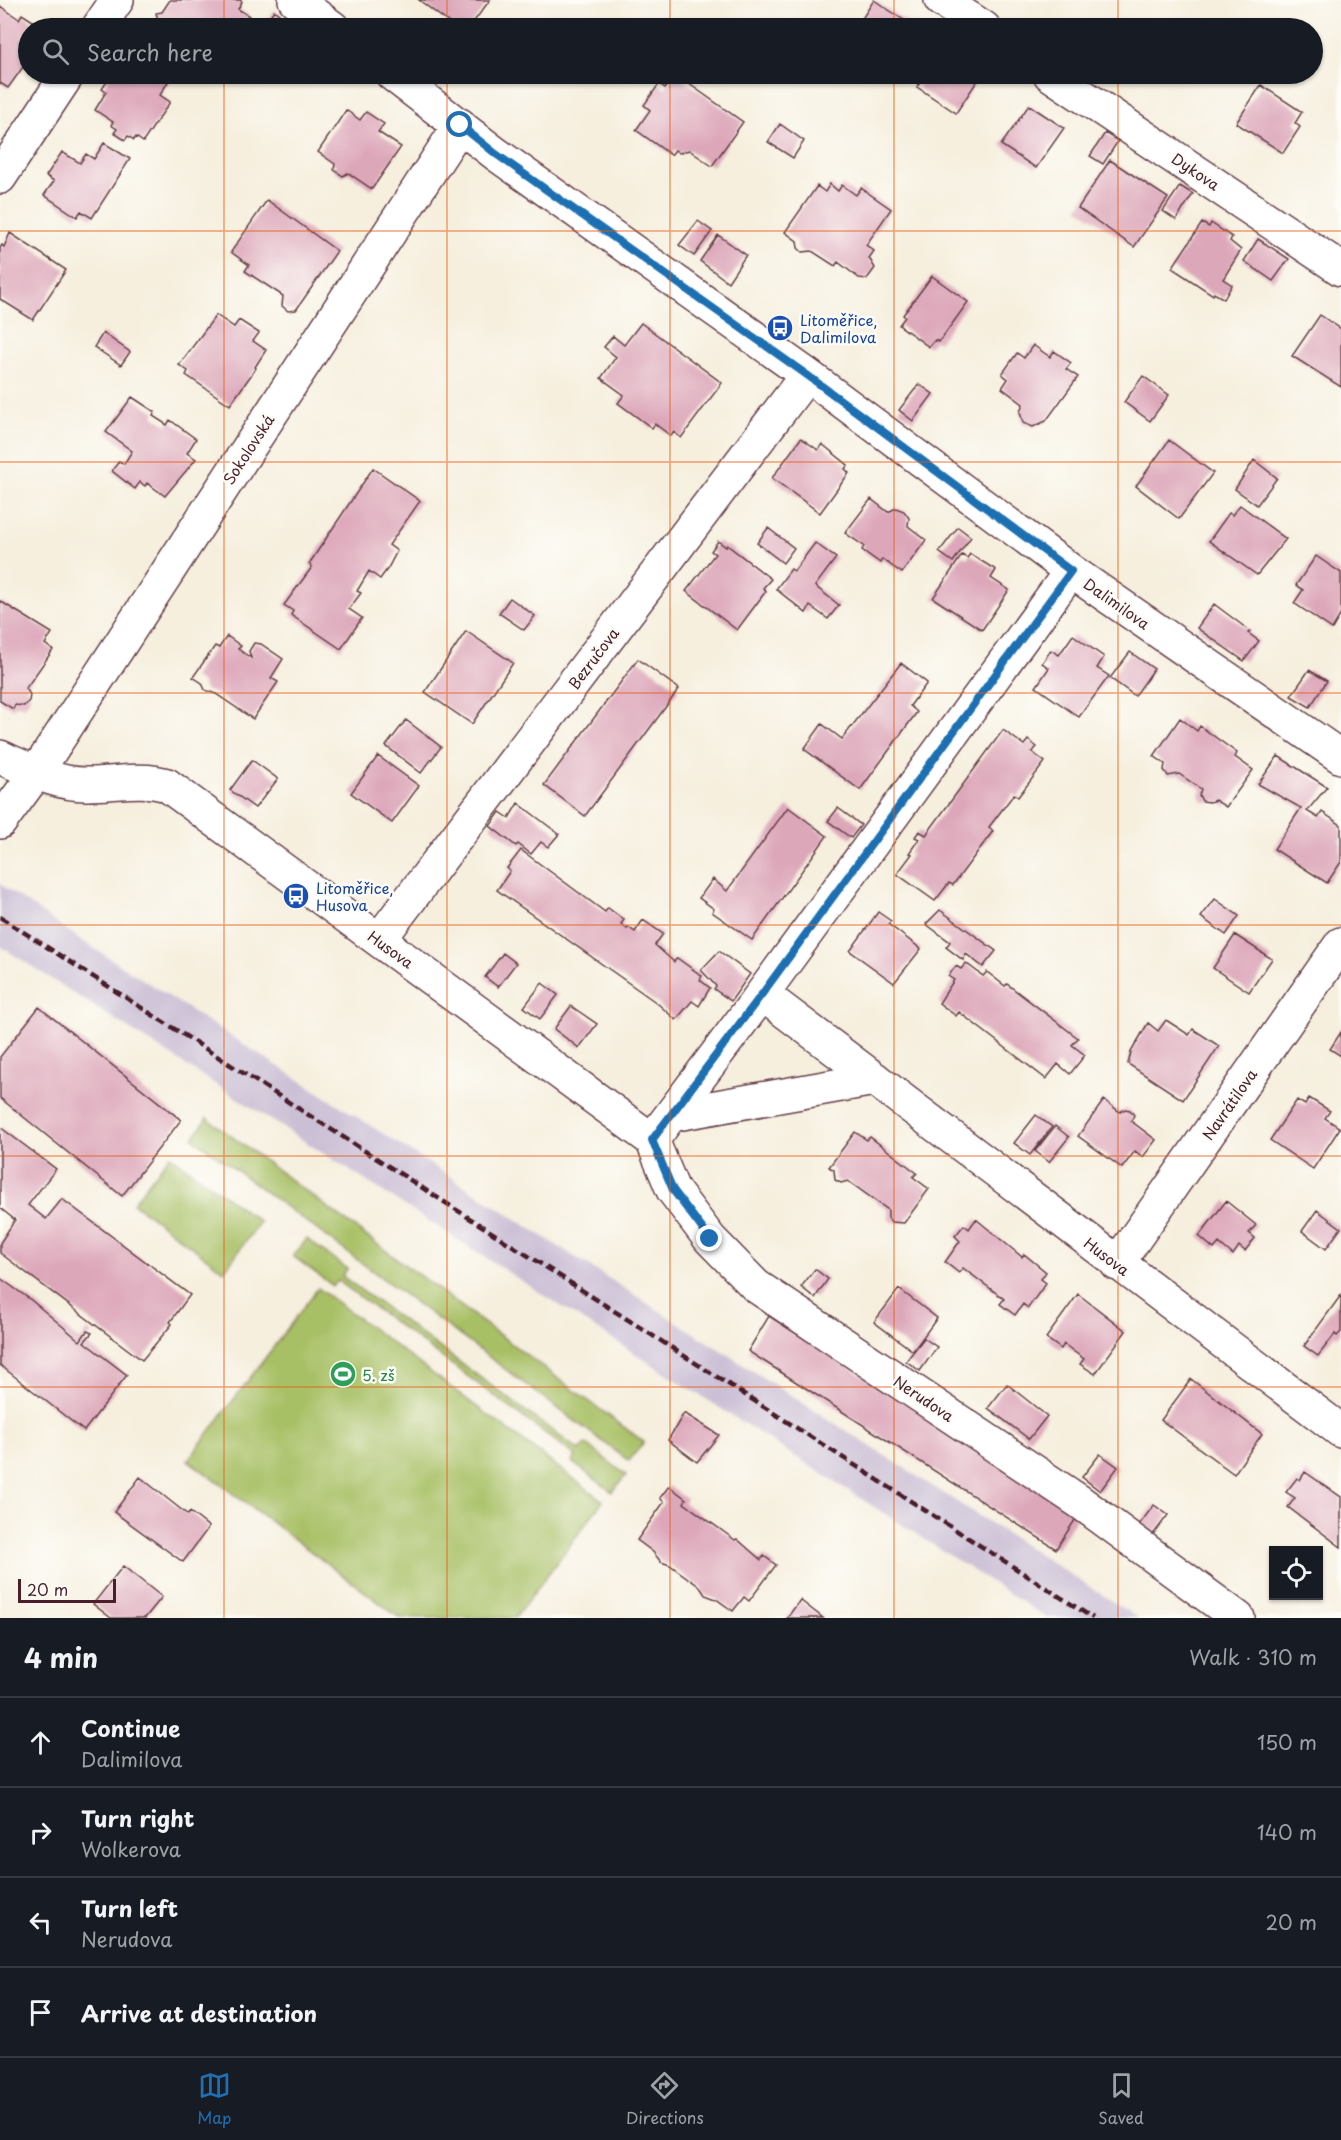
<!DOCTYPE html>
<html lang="en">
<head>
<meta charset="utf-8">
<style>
  body { margin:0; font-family:"Playpen Sans",sans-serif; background:#242831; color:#f1f3f6 }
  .controls { position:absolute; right:18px; bottom:18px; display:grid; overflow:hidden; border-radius:0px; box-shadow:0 2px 4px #0004 }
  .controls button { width:54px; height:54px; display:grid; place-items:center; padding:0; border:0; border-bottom:2px solid #363941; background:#171b24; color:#f1f3f6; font:30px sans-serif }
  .scale { position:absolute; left:18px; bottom:15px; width:98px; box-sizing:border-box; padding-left:6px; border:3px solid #4a1f2b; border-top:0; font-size:16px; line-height:21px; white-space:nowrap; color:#4a1f2b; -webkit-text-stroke:4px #fdfcf7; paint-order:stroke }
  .stop { position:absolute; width:18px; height:18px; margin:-14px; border:4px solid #1f6fb2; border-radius:50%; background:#fff }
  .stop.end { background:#1f6fb2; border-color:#fff; box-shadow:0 2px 6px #0008 }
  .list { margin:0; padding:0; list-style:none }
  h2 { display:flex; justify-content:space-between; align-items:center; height:78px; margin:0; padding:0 24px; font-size:26px }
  h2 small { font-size:20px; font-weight:400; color:#9ea1a6 }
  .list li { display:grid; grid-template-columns:39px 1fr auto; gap:18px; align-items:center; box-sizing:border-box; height:90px; padding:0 24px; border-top:2px solid #363941 }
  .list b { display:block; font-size:22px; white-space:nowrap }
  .list p { margin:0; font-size:20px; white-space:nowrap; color:#9ea1a6 }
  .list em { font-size:20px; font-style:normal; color:#9ea1a6 }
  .icon { flex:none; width:33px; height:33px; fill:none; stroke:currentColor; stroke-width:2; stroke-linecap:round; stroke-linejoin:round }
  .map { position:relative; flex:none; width:1341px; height:1618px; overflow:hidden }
  .search { position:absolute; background:#171b24; box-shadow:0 2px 4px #0004; left:18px; right:18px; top:18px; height:66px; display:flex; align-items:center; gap:15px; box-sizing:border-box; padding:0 21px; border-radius:33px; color:#9ea1a6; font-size:22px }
  .sheet { height:438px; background:#171b24 }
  nav { display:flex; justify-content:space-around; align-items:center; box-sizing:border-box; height:84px; border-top:2px solid #363941; background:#171b24; font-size:16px; color:#9ea1a6 }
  nav a { display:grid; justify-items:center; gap:3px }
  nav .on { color:#1f6fb2 }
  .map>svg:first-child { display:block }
  .industrial { fill:#cbbfd5 }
  .green { fill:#a8c065; stroke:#797048; stroke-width:1.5 }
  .building { fill:#dda7ba }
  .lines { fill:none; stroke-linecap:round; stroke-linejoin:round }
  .minor-casing { stroke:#643e46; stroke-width:36 }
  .minor { stroke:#fff; stroke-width:33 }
  .rail { stroke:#4a1f2b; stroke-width:4.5; stroke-dasharray:9 4.5; stroke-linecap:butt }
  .route { stroke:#1f6fb2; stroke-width:8 }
  .grid { fill:none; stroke:#e8590c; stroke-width:1.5; stroke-opacity:0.55 }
  .labels { text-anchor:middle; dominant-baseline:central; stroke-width:5; stroke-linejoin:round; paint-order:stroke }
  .street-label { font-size:15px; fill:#4a1f2b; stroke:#fdfcf7 }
  .transit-label { font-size:15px; fill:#164399; stroke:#fdfcf7; text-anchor:start }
  .leisure-label { font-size:15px; fill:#27864d; stroke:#fdfcf7; text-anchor:start }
</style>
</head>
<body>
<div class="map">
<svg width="1341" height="1618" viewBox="0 0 1341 1618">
  <rect width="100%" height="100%" fill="#fdfcf7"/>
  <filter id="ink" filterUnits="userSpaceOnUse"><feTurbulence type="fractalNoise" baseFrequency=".0167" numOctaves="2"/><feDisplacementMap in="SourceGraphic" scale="12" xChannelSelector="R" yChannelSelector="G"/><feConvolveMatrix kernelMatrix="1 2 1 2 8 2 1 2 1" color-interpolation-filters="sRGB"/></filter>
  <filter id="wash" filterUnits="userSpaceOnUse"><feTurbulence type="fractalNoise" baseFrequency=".008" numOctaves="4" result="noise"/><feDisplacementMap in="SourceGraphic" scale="24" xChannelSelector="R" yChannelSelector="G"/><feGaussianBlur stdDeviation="1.35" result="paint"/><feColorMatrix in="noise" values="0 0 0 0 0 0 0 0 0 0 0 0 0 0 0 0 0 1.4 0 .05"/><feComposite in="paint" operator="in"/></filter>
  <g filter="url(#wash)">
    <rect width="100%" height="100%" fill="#f6efde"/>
    <!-- industrial -->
    <path class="industrial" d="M0,884L81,940L1138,1618H1047L0,946Z"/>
    <!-- green -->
    <path class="green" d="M207,1118L644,1442L629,1461L193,1138Z
      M170,1155L260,1222L224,1271L133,1203Z
      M307,1239L347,1269L342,1276L580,1451L586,1444L626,1475L612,1492L572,1462L576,1456L338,1281L333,1286L293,1256Z
      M318,1288L603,1501L515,1618H400L188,1460Z"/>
    <g id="blocks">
      <!-- building -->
      <path class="building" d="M170,0H240L242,2L238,9L249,16L240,28H174L167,24L160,26L156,13L162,12Z
        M419,0H490L469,28H456Z
        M874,0L911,25L909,28H856Z
        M0,6L19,19L22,14L33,21L22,36L28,40V60L8,88L0,83Z
        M274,10L291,24L299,28H261Z
        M112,74H159L169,80L160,95L170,102L143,142L136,137L134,140L128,136L125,140L114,133L117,129L111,125L113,122L95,110L106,92L102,89Z
        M675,74L743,122L712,166L689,150L679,153L675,150L671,155L636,130L650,110L644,105L659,84L665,88Z
        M926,74H982L956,113L917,87Z
        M1261,85L1302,112L1295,123L1300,127L1283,153L1236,123Z
        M1029,105L1064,128L1036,168L1001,145Z
        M346,110L360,120L366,112L384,124L378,132L401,147L372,189L348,173L343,176L334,170L335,164L318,152Z
        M780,124L804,141L793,158L768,142Z
        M1105,133L1118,141L1103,164L1090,156Z
        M104,143L130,159L92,218L81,211L77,217L44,195L54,181L46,176L62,152L80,163L86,154L94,159Z
        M1110,160L1168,198L1134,247L1078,208Z
        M830,184L838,191L842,185L856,195L861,188L891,209L866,245L874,251L869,258L875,268L867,279L859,278L838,262L835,266L812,251L802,252L798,248L797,241L785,232L817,186L825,192Z
        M1180,186L1193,194L1176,220L1163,211Z
        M267,200L337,251L296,310L288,311L282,306L283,296L245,271L249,265L231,252Z
        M698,221L712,231L694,256L679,245Z
        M1202,223L1209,227L1211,223L1232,237L1230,241L1241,250L1223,279L1232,285L1224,299L1214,293L1213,295L1172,268Z
        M10,233L66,270L33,320L0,299V248L2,245L4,247Z
        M718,235L746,255L728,282L700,261Z
        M1258,239L1289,259L1273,281L1244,261Z
        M932,276L968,302L939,342L935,340L929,347L899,325L905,317L903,315Z
        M216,315L234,327L239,320L259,333L253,341L266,350L255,367L256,368L230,405L186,375L188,371L179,365Z
        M1320,315L1341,329V387L1292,356Z
        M641,323L722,383L681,438L674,432L671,436L655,424L652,428L618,403L624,395L601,378L616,357L604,347L613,336L624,345Z
        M103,333L130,352L121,365L94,347Z
        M1033,345L1050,357L1054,351L1071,363L1066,369L1078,377L1046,421L1033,427L1023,423L1020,412L1023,404L1002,388L1008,379L1002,374L1017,353L1024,358Z
        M1143,376L1169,395L1150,421L1124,402Z
        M919,384L933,394L913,421L899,410Z
        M132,397L155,412L153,416L167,425L170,420L196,439L187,453L196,459L165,496L147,483L145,486L140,482L135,489L112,471L119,461L124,464L132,451L106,432Z
        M801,438L818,450L822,444L848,465L845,469L849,473L820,513L772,478Z
        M1169,440L1213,473L1179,519L1136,486Z
        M1254,460L1277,478L1257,505L1235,489Z
        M373,468L420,501L389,545L397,551L388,568L380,579L369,571L357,591L361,593L349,609L362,618L341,649L291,615L293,611L284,605L312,567L309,564Z
        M871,499L888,512L896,508L904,511L909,518L908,526L926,540L902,573L882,559L880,563L862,550L864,546L845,533Z
        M1240,505L1286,539L1257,575L1209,541L1229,513L1232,515Z
        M958,527L971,537L953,562L939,552Z
        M768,528L794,548L783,563L757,543Z
        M718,541L726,547L727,545L771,579L763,588L766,591L737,630L686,591L715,554L711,551Z
        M815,543L836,558L815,586L839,605L828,619L810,606L806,613L776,589L791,569L794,571Z
        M970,554L996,570L991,578L1009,590L982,630L933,598L962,555L967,558Z
        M1316,556L1341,573V614L1332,629L1294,603L1303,590L1296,585Z
        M510,598L535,616L524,630L499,613Z
        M0,601L52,633L45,644L53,650L26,688L30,695L29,701L24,706L15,705L13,709L0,701Z
        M1214,604L1250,631L1248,633L1259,641L1244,661L1197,628Z
        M466,631L513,663L472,724L425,692Z
        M1073,635L1104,657L1097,668L1109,676L1079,717L1036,687L1049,668L1042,663L1051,650L1059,655Z
        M227,636L241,646L238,649L251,658L249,651L254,643L261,644L283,659L271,678L278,682L253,719L216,694L205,690L202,683L193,677L215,646L219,648Z
        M1130,652L1154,669L1135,696L1110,678Z
        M638,659L679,689L585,816L544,785Z
        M901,663L927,683L910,706L917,712L860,790L804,749L822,724L842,739Z
        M1309,670L1327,681L1310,707L1291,696Z
        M1180,718L1197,731L1200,726L1237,753L1235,757L1253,770L1226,807L1215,800L1210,802L1202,801L1199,795L1201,789L1179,774L1168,776L1164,770L1165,764L1154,756Z
        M406,720L441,747L421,773L386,746Z
        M1003,730L1024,745L1028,740L1037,747L1032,752L1045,762L1018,797L1014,794L989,827L993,831L953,885L949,883L935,901L897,874L912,854L909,853L919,839L915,837L919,831L926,835Z
        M378,756L419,786L392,823L351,793Z
        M1278,756L1327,787L1307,811L1318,818L1322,812L1341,825V862L1327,883L1274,849L1301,808L1258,784Z
        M252,760L278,779L255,808L230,790Z
        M518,803L559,834L548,847L541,842L531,854L518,844L516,846L490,826L500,812L509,818Z
        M788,807L827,836L752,940L712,912L714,909L699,898L713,879L727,891Z
        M838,808L861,825L851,838L828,821Z
        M521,850L605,912L608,908L624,920L621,924L627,929L628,927L635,932L643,920L663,934L655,945L674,962L677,958L702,976L700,980L710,988L699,1006L692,1001L676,1020L657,1003L497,890L510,871L507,868Z
        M1215,899L1239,916L1226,935L1201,917Z
        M940,910L996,951L983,967L966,954L963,960L946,947L950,942L926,924Z
        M878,912L891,921L888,924L921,949L894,983L850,951Z
        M1235,935L1272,959L1249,992L1213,968Z
        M719,951L750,974L731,1001L714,989L716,986L701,970Z
        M503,953L516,963L498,987L485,977Z
        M966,963L983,976L987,972L1005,986L1007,984L1078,1038L1072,1045L1085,1055L1070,1074L1058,1064L1046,1079L959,1012L956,1016L939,1003L954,980L948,976L956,966L961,969Z
        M542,983L558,995L540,1019L524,1007Z
        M571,1006L597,1024L579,1048L554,1029Z
        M39,1007L181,1120L122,1196L0,1098V1057Z
        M1166,1020L1189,1035L1193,1029L1219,1046L1183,1100L1128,1064L1131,1052L1148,1023L1158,1031Z
        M1341,1032V1056L1330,1049Z
        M1309,1098L1330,1111L1325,1118L1340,1128L1313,1169L1270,1140L1297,1100L1305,1105Z
        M1104,1100L1120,1112L1125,1109L1130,1110L1134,1115L1131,1121L1156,1140L1143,1157L1135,1151L1122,1168L1078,1136Z
        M1036,1115L1052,1127L1030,1155L1014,1143Z
        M1055,1126L1069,1137L1049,1162L1035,1151Z
        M0,1127L56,1169L28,1205L46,1219L62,1199L190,1295L170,1322L172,1324L142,1360L0,1253V1243L15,1220L0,1208Z
        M855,1132L867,1140L870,1137L917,1173L913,1177L929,1189L904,1223L891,1222L888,1218V1210L848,1181L841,1183L835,1180L834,1170L829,1167Z
        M1226,1201L1256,1225L1249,1233L1255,1238L1245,1251L1239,1246L1233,1255L1219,1243L1214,1249L1199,1236Z
        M1317,1210L1341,1228L1326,1249L1302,1231Z
        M976,1219L1022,1257L1024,1254L1046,1272L1041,1279L1046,1283L1028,1308L1023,1304L1015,1315L1000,1304L1004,1299L963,1268L959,1273L945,1262L960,1241L955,1236L964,1225L969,1229Z
        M815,1269L828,1279L815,1298L801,1287Z
        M0,1278L31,1300L80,1341L87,1331L92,1333L84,1342L127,1375L84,1431L0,1365Z
        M899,1289L937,1318L913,1351L874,1322Z
        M1078,1294L1126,1331L1095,1374L1080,1364L1084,1359L1073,1351L1064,1344L1061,1349L1046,1338Z
        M1341,1295V1332L1337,1336L1335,1334L1318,1356L1304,1346Z
        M769,1316L1079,1514L1056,1549L748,1351Z
        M924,1338L937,1347L920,1371L906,1361Z
        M1191,1379L1262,1434L1234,1474L1161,1420Z
        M1007,1384L1047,1416L1029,1439L988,1408Z
        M684,1413L719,1435L697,1462L668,1440Z
        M1100,1454L1118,1467L1100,1491L1082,1477Z
        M1305,1472L1341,1497V1547L1288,1507L1295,1498L1286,1492L1297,1478L1300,1480Z
        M140,1477L188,1515L190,1512L209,1527L183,1562L114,1512Z
        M669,1486L686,1499L684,1503L735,1540L737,1539L761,1560L764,1556L776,1565L749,1601L744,1597L733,1611L716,1599L705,1595L700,1587L670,1565L661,1562L653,1552L637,1540L664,1502L660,1498Z
        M1154,1505L1168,1515L1152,1536L1138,1526Z
        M123,1566L162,1597L145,1618H111L93,1604Z
        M800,1600L823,1618H787Z"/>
    </g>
  </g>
  <g filter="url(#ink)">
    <use href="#blocks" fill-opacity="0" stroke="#643e46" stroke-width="1.5"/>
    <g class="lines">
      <defs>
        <path id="minor" d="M295,0L333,28
          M941,0L984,28
          M98,28L117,0
          M392,74L496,154L807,375L1071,571L1341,757
          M1050,74L1341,269
          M0,177L68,74
          M0,757C27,769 58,785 88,784C114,784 142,777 167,785L652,1140
          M0,822L36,773L460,125
          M379,940L807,375
          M762,994L1341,1431
          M671,1115L875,1079
          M652,1140L673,1190L710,1239L756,1286L1080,1502L1238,1618
          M652,1140L762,994L1071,571
          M1117,1264L1341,944"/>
      </defs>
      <!-- minor casing -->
      <use href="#minor" class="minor-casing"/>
      <!-- minor -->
      <use href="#minor" class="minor"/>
      <!-- rail -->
      <path class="rail" d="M0,917L1093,1618"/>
    </g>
  </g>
  <g class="lines" filter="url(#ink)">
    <!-- route -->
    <path class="route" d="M460,125L496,154L807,375L1071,571L762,994L652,1140L673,1190L710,1239"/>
  </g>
  <!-- grid -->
  <path class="grid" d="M224,0V28M447,0V28M670,0V28M894,0V28M1118,0V28M224,74V1618M447,74V1618M670,74V1618M894,74V1618M1118,74V1618M0,231H1341M0,462H1341M0,693H1341M0,925H1341M0,1156H1341M0,1387H1341"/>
  <!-- icons -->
  <defs>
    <symbol id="bus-disc" viewBox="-11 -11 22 22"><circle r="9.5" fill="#1a4fb4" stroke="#fdfcf7"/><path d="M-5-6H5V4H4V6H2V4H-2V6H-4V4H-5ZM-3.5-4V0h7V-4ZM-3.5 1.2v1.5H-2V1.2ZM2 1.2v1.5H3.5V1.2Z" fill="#fff"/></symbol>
    <symbol id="stadium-disc" viewBox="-11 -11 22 22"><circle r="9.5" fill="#2e9e5b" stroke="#fdfcf7"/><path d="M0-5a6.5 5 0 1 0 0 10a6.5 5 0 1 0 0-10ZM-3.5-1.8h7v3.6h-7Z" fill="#fff"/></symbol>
  </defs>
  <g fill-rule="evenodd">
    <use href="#bus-disc" x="765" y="313" width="30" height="30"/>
    <use href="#bus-disc" x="281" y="881" width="30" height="30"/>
    <use href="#stadium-disc" x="328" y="1359" width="30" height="30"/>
  </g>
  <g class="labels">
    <!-- street labels -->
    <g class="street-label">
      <text transform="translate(1196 171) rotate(34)">Dykova</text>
      <text transform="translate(248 449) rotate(-57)">Sokolovská</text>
      <text transform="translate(1117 603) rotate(35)">Dalimilova</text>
      <text transform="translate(593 658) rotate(-53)">Bezručova</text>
      <text transform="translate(391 949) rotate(36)">Husova</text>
      <text transform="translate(1229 1104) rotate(-55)">Navrátilova</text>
      <text transform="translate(1107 1256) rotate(37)">Husova</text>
      <text transform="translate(924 1398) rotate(34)">Nerudova</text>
    </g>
    <!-- transit labels -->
    <g class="transit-label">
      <text x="800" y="319">Litoměřice,<tspan x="800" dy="17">Dalimilova</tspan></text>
      <text x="316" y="887">Litoměřice,<tspan x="316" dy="17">Husova</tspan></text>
    </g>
    <!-- leisure labels -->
    <g class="leisure-label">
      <text x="362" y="1374">5. zš</text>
    </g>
  </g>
</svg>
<div class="controls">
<button><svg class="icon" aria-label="locate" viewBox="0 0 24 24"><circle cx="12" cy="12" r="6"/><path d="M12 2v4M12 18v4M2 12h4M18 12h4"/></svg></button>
</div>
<div class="scale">20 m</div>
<div class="stop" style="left:460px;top:125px"></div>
<div class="stop end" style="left:710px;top:1239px"></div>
<div class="search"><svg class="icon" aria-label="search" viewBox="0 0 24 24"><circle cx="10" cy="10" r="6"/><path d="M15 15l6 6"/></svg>Search here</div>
</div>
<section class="sheet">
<h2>4 min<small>Walk · 310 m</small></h2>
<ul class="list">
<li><svg class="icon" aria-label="ahead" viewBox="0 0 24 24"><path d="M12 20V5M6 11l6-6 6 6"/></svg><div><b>Continue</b><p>Dalimilova</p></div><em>150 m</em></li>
<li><svg class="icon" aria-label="right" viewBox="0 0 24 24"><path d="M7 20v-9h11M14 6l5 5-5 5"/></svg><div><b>Turn right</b><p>Wolkerova</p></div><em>140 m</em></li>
<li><svg class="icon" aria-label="left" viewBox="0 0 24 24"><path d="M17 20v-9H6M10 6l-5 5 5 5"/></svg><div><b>Turn left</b><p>Nerudova</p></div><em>20 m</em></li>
<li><svg class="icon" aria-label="arrive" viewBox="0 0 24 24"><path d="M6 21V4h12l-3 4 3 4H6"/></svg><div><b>Arrive at destination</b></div></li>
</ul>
</section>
<nav>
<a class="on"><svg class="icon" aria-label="map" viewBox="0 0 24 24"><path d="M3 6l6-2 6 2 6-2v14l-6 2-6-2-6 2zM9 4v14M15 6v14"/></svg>Map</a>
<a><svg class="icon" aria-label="directions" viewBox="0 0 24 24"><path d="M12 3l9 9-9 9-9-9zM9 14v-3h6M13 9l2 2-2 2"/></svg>Directions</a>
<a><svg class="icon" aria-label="saved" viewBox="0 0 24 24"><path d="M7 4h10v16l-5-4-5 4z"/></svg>Saved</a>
</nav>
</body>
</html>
